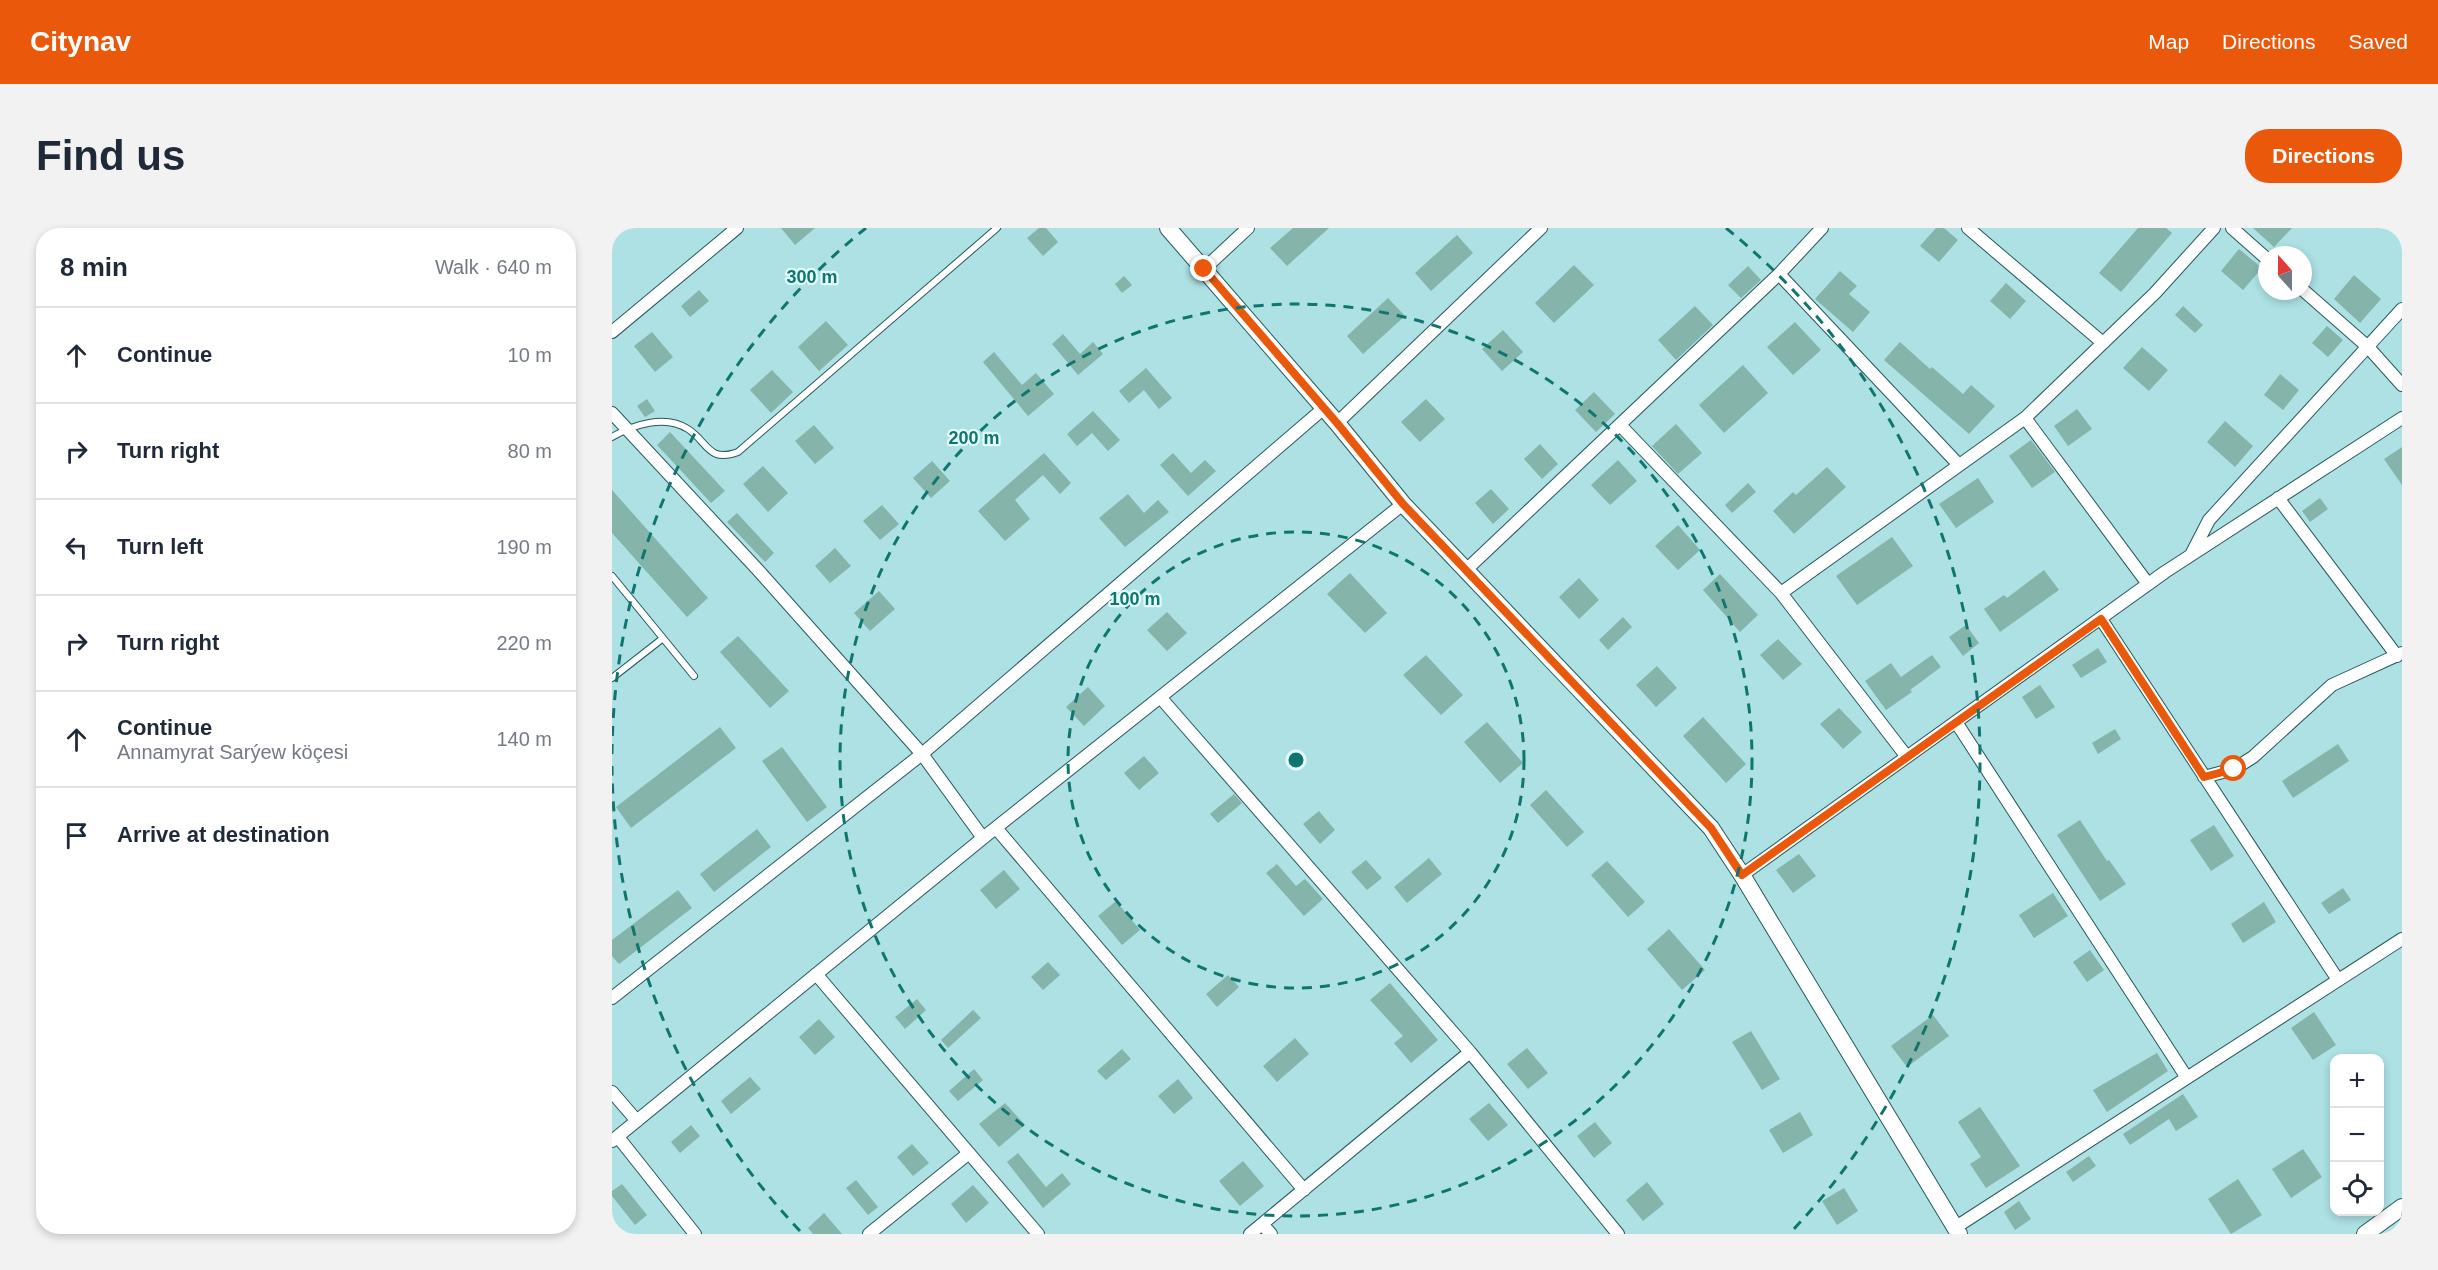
<!DOCTYPE html>
<html lang="en">
<head>
<meta charset="utf-8">
<style>
  body { margin:0; font-family:Arial,sans-serif; background:#f2f2f3; color:#1f2937 }
  .controls { position:absolute; right:18px; bottom:18px; display:grid; overflow:hidden; border-radius:12px; box-shadow:0 3px 9px #0003 }
  .controls button { width:54px; height:54px; display:grid; place-items:center; padding:0; border:0; border-bottom:2px solid #e0e1e3; background:#fff; color:#1f2937; font:30px sans-serif }
  .compass { position:absolute; left:1646px; top:18px; width:54px; height:54px; border-radius:50%; background:#fff; box-shadow:0 3px 9px #0003; rotate:339deg }
  .stop { position:absolute; width:18px; height:18px; margin:-14px; border:4px solid #ea580c; border-radius:50%; background:#fff }
  .stop.end { background:#ea580c; border-color:#fff; box-shadow:0 2px 6px #0008 }
  .list { margin:0; padding:0; list-style:none }
  h2 { display:flex; justify-content:space-between; align-items:center; height:78px; margin:0; padding:0 24px; font-size:26px }
  h2 small { font-size:20px; font-weight:400; color:#747a83 }
  .list li { display:grid; grid-template-columns:39px 1fr auto; gap:18px; align-items:center; box-sizing:border-box; height:96px; padding:0 24px; border-top:2px solid #e0e1e3 }
  .list b { display:block; font-size:22px; white-space:nowrap }
  .list p { margin:0; font-size:20px; white-space:nowrap; color:#747a83 }
  .list em { font-size:20px; font-style:normal; color:#747a83 }
  .icon { flex:none; width:33px; height:33px; fill:none; stroke:currentColor; stroke-width:2; stroke-linecap:round; stroke-linejoin:round }
  .map { position:relative; flex:none; width:1790px; height:1006px; overflow:hidden; border-radius:24px }
  header { display:flex; align-items:center; gap:36px; box-sizing:border-box; height:84px; padding:0 30px; background:#ea580c; color:#fff }
  header strong { font-size:28px }
  nav { display:flex; gap:33px; margin-inline-start:auto; font-size:21px }
  .intro { display:flex; align-items:center; justify-content:space-between; box-sizing:border-box; height:144px; padding:0 36px }
  h1 { margin:0; font-size:42px }
  .button { padding:15px 27px; border-radius:24px; background:#ea580c; color:#fff; font-size:21px; font-weight:700 }
  main { display:flex; gap:36px; padding:0 36px }
  aside { flex:1; background:#fff; border-radius:24px; box-shadow:0 3px 9px #0003 }
  .map>svg:first-child { display:block }
  .building { fill:#84b4aa }
  .lines { fill:none; stroke-linecap:round; stroke-linejoin:round }
  .lane-casing { stroke:#27585b; stroke-width:8 }
  .street-casing { stroke:#27585b; stroke-width:14 }
  .secondary-casing { stroke:#27585b; stroke-width:18 }
  .lane { stroke:#fff; stroke-width:6 }
  .street { stroke:#fff; stroke-width:12 }
  .secondary { stroke:#fff; stroke-width:16 }
  .route { stroke:#ea580c; stroke-width:8 }
  .ring { fill:none; stroke:#0f766e; stroke-width:3; stroke-dasharray:10 8 }
  .centre { fill:#0f766e; stroke:#e3fdfe; stroke-width:3 }
  .ring-label { font-size:18px; text-anchor:middle; font-weight:bold; fill:#0f766e; stroke:#e3fdfe; stroke-width:4.5; stroke-linejoin:round; paint-order:stroke }
</style>
</head>
<body>
<header>
<strong>Citynav</strong>
<nav><a>Map</a><a>Directions</a><a>Saved</a></nav>
</header>
<div class="intro"><h1>Find us</h1><a class="button">Directions</a></div>
<main>
<aside>
<h2>8 min<small>Walk · 640 m</small></h2>
<ul class="list">
<li><svg class="icon" aria-label="ahead" viewBox="0 0 24 24"><path d="M12 20V5M6 11l6-6 6 6"/></svg><div><b>Continue</b></div><em>10 m</em></li>
<li><svg class="icon" aria-label="right" viewBox="0 0 24 24"><path d="M7 20v-9h11M14 6l5 5-5 5"/></svg><div><b>Turn right</b></div><em>80 m</em></li>
<li><svg class="icon" aria-label="left" viewBox="0 0 24 24"><path d="M17 20v-9H6M10 6l-5 5 5 5"/></svg><div><b>Turn left</b></div><em>190 m</em></li>
<li><svg class="icon" aria-label="right" viewBox="0 0 24 24"><path d="M7 20v-9h11M14 6l5 5-5 5"/></svg><div><b>Turn right</b></div><em>220 m</em></li>
<li><svg class="icon" aria-label="ahead" viewBox="0 0 24 24"><path d="M12 20V5M6 11l6-6 6 6"/></svg><div><b>Continue</b><p>Annamyrat Sarýew köçesi</p></div><em>140 m</em></li>
<li><svg class="icon" aria-label="arrive" viewBox="0 0 24 24"><path d="M6 21V4h12l-3 4 3 4H6"/></svg><div><b>Arrive at destination</b></div></li>
</ul>
</aside>
<div class="map">
<svg width="1790" height="1006" viewBox="0 0 1790 1006">
  <rect width="100%" height="100%" fill="#ade1e4"/>
  <!-- building -->
  <path class="building" d="M169,0H203L183,17Z
    M427,0H434L446,14L431,28L415,10Z
    M681,0H717L675,38L658,20Z
    M1324,0H1332L1346,12L1327,34L1308,18Z
    M1526,0H1554L1560,5L1509,64L1487,45Z
    M1641,0H1680L1662,19Z
    M845,7L861,25L819,63L803,45Z
    M1627,21L1650,40L1631,62L1609,43Z
    M962,37L982,57L942,95L923,75Z
    M1136,38L1149,52L1129,70L1116,57Z
    M1228,43L1245,58L1237,66L1258,84L1241,104L1203,71Z
    M1742,47L1769,71L1748,95L1722,71Z
    M512,48L520,57L510,65L503,56Z
    M1394,55L1414,73L1398,91L1378,73Z
    M87,62L97,73L78,89L69,78Z
    M776,70L793,88L751,126L735,108Z
    M1083,78L1101,97L1064,132L1046,112Z
    M1571,78L1591,97L1583,105L1563,87Z
    M214,93L236,117L207,143L186,119Z
    M1183,94L1209,122L1181,147L1155,119Z
    M1715,98L1731,112L1716,129L1700,115Z
    M891,102L911,124L890,143L870,121Z
    M40,104L61,129L43,144L22,118Z
    M451,106L468,126L481,114L491,126L466,147L440,116Z
    M1288,114L1318,141L1320,139L1351,166L1359,157L1383,178L1357,206L1272,132Z
    M1530,119L1556,142L1537,163L1511,140Z
    M382,124L410,157L424,145L442,166L416,188L371,134Z
    M1131,137L1156,165L1112,205L1087,177Z
    M534,140L560,170L547,181L532,162L517,175L507,163Z
    M160,142L181,164L159,185L138,162Z
    M1668,146L1687,162L1671,182L1652,167Z
    M982,164L1003,186L984,204L963,182Z
    M35,171L43,183L33,189L25,178Z
    M814,171L833,191L808,214L789,194Z
    M1465,181L1480,201L1456,218L1442,198Z
    M481,183L508,212L496,223L480,205L465,218L455,206Z
    M1613,193L1641,218L1623,239L1595,214Z
    M1064,196L1090,225L1066,246L1040,218Z
    M202,197L222,220L203,236L183,213Z
    M58,204L113,263L99,275L45,217Z
    M1419,212L1443,244L1420,260L1397,228Z
    M928,216L946,236L930,251L912,231Z
    M1790,219V257L1772,231Z
    M432,225L459,255L448,266L431,247L403,272L418,291L393,313L366,283Z
    M561,225L579,245L593,232L604,243L576,268L548,237Z
    M1006,232L1025,253L998,277L979,257Z
    M320,233L338,253L319,270L301,250Z
    M151,238L176,265L156,284L131,256Z
    M1215,239L1234,259L1182,306L1161,283L1181,264L1184,267Z
    M1366,250L1382,274L1344,300L1327,276Z
    M1136,255L1144,264L1120,285L1113,277Z
    M879,261L897,281L881,296L863,275Z
    M0,262L96,370L75,389L0,305Z
    M516,266L532,285L546,272L557,284L513,319L487,290Z
    M1708,270L1716,281L1698,294L1690,283Z
    M270,277L287,296L268,312L251,293Z
    M125,285L162,325L153,334L115,294Z
    M1066,297L1088,322L1066,342L1043,318Z
    M1280,309L1301,338L1245,377L1224,348Z
    M223,320L239,338L218,355L203,338Z
    M1432,342L1447,362L1388,404L1372,381L1392,367L1395,370Z
    M738,345L775,385L753,405L715,366Z
    M1108,346L1146,387L1128,404L1091,362Z
    M967,350L987,372L967,391L947,369Z
    M267,363L283,381L258,403L242,385Z
    M555,384L575,405L555,423L535,402Z
    M1011,389L1020,399L996,422L987,412Z
    M1354,397L1367,415L1351,428L1337,409Z
    M126,408L177,463L158,480L108,424Z
    M1166,411L1190,436L1171,452L1148,427Z
    M1486,420L1495,434L1469,450L1460,437Z
    M814,427L851,467L829,487L791,447Z
    M1320,427L1329,439L1298,462L1300,464L1274,482L1253,453L1279,435L1289,449Z
    M1045,438L1065,460L1044,479L1024,457Z
    M1428,457L1443,479L1424,491L1410,469Z
    M476,459L493,478L472,498L454,479Z
    M1227,480L1250,504L1231,521L1208,496Z
    M1091,489L1134,536L1114,555L1071,508Z
    M875,494L911,535L888,555L852,514Z
    M108,499L124,520L19,600L4,579Z
    M1503,501L1509,511L1486,526L1480,515Z
    M1726,516L1737,533L1681,570L1670,553Z
    M170,519L215,579L195,594L150,533Z
    M532,528L547,545L527,562L512,545Z
    M934,562L972,604L955,619L918,577Z
    M622,566L630,575L606,595L598,586Z
    M707,583L723,602L708,616L691,596Z
    M1468,592L1495,633L1497,632L1514,656L1488,673L1445,607Z
    M1602,597L1622,628L1599,643L1578,612Z
    M145,601L159,619L102,664L88,646Z
    M1187,626L1204,648L1181,665L1164,642Z
    M817,630L830,646L795,675L782,659Z
    M754,632L770,650L755,662L739,644Z
    M995,633L1033,674L1016,689L979,647Z
    M665,636L684,658L693,651L711,671L692,688L654,645Z
    M392,642L408,661L384,681L368,662Z
    M1731,660L1739,672L1717,686L1709,675Z
    M66,662L80,680L7,736L0,728V712Z
    M1441,665L1456,688L1422,710L1407,687Z
    M504,673L528,702L510,717L486,688Z
    M1652,674L1664,694L1631,715L1619,696Z
    M1057,701L1093,742L1070,762L1035,721Z
    M1478,722L1492,742L1475,754L1461,734Z
    M436,734L448,747L431,762L419,749Z
    M616,747L627,759L605,779L594,766Z
    M778,755L826,812L799,835L782,815L791,808L758,772Z
    M305,771L314,782L293,801L283,789Z
    M361,782L369,790L336,820L329,812Z
    M1702,784L1724,817L1701,832L1679,800Z
    M1321,787L1337,808L1295,839L1279,818Z
    M207,791L223,809L203,827L187,809Z
    M1139,803L1168,851L1150,862L1120,814Z
    M683,810L697,826L665,854L651,838Z
    M915,820L936,845L916,861L895,836Z
    M510,821L519,831L494,852L485,843Z
    M1545,825L1556,843L1495,884L1481,862Z
    M362,841L371,852L346,873L337,863Z
    M138,849L149,861L119,886L109,873Z
    M566,851L581,870L562,886L546,868Z
    M1571,866L1586,889L1564,903L1557,891L1518,917L1511,906Z
    M393,875L413,897L387,919L367,896Z
    M877,875L896,897L876,913L857,891Z
    M1368,879L1408,938L1374,960L1358,936L1369,929L1346,894Z
    M1188,884L1201,907L1171,925L1157,902Z
    M983,894L1000,915L982,930L965,908Z
    M79,897L88,908L68,925L59,914Z
    M300,916L317,935L301,948L285,929Z
    M1691,921L1710,949L1679,970L1660,941Z
    M406,925L434,959L450,945L459,956L431,980L395,934Z
    M1477,928L1484,938L1461,954L1454,944Z
    M631,933L652,958L628,978L607,953Z
    M1626,951L1650,987L1619,1006L1596,971Z
    M244,952L266,979L256,987L234,960Z
    M1035,954L1052,976L1031,993L1014,972Z
    M10,956L35,987L23,997L0,968V963Z
    M361,957L377,975L354,995L339,976Z
    M1232,960L1246,983L1225,997L1210,973Z
    M1407,973L1419,991L1403,1002L1392,984Z
    M212,985L230,1006H201L196,1000Z"/>
  <g class="lines">
    <defs>
      <path id="lane" d="M0,209C21,197 53,186 76,201C96,214 96,235 126,224L385,0
        M0,348L82,448
        M0,450L50,411"/>
      <path id="street" d="M1356,0L1491,115
        M1620,0L1655,31
        M592,41L636,0
        M1167,46L1347,237
        M1691,62L1756,119L1790,157
        M0,104L125,0
        M0,185L146,342L310,526L371,610L0,913
        M1413,190L1536,356
        M725,195L929,0
        M1008,197L1169,365L1295,529
        M1666,270L1785,428
        M1580,325L1597,292L1790,81
        M854,342L1167,46L1210,0
        M1169,365L1413,190L1543,65L1602,0
        M1489,391L1726,752
        M548,469L858,824L1006,1006
        M1344,494L1575,850
        M1592,549L1622,541L1641,529L1720,457L1790,425
        M384,600L692,962
        M371,610L791,276
        M1130,647L1553,344L1790,190
        M204,746L426,1006
        M0,770L310,526L712,180
        M0,864L25,893
        M6,909L83,1006
        M650,996L659,1006
        M1344,999L1790,711
        M257,1006L357,925
        M638,1006L858,824"/>
      <path id="secondary" d="M556,0L725,195L791,276L1099,600L1130,647L1347,1006
        M1753,1006L1790,979"/>
    </defs>
    <!-- lane casing -->
    <use href="#lane" class="lane-casing"/>
    <!-- street casing -->
    <use href="#street" class="street-casing"/>
    <!-- secondary casing -->
    <use href="#secondary" class="secondary-casing"/>
    <!-- lane -->
    <use href="#lane" class="lane"/>
    <!-- street -->
    <use href="#street" class="street"/>
    <!-- secondary -->
    <use href="#secondary" class="secondary"/>
  </g>
  <g class="lines">
    <!-- route -->
    <path class="route" d="M592,41L725,195L791,276L1099,600L1130,647L1489,391L1592,549L1622,541"/>
  </g>
  <!-- distance rings -->
  <g class="ring">
    <circle cx="684" cy="532" r="228"/>
    <circle cx="684" cy="532" r="456"/>
    <path d="M188 1003A684 684 0 0 1 0 538M0 526A684 684 0 0 1 254 0M1114 0A684 684 0 0 1 1180 1003"/>
  </g>
  <circle cx="684" cy="532" r="9" class="centre"/>
  <g class="ring-label">
    <text x="200" y="55">300 m</text>
    <text x="362" y="216">200 m</text>
    <text x="523" y="377">100 m</text>
  </g>
</svg>
<div class="controls">
<button>+</button>
<button>−</button>
<button><svg class="icon" aria-label="locate" viewBox="0 0 24 24"><circle cx="12" cy="12" r="6"/><path d="M12 2v4M12 18v4M2 12h4M18 12h4"/></svg></button>
</div>
<svg class="compass" viewBox="-18 -18 36 36"><path d="M0-13l5 13h-10z" fill="#e53935"/><path d="M0 13l5-13h-10z" fill="#747a83"/></svg>
<div class="stop" style="left:1622px;top:541px"></div>
<div class="stop end" style="left:592px;top:41px"></div>
</div>
</main>
</body>
</html>
